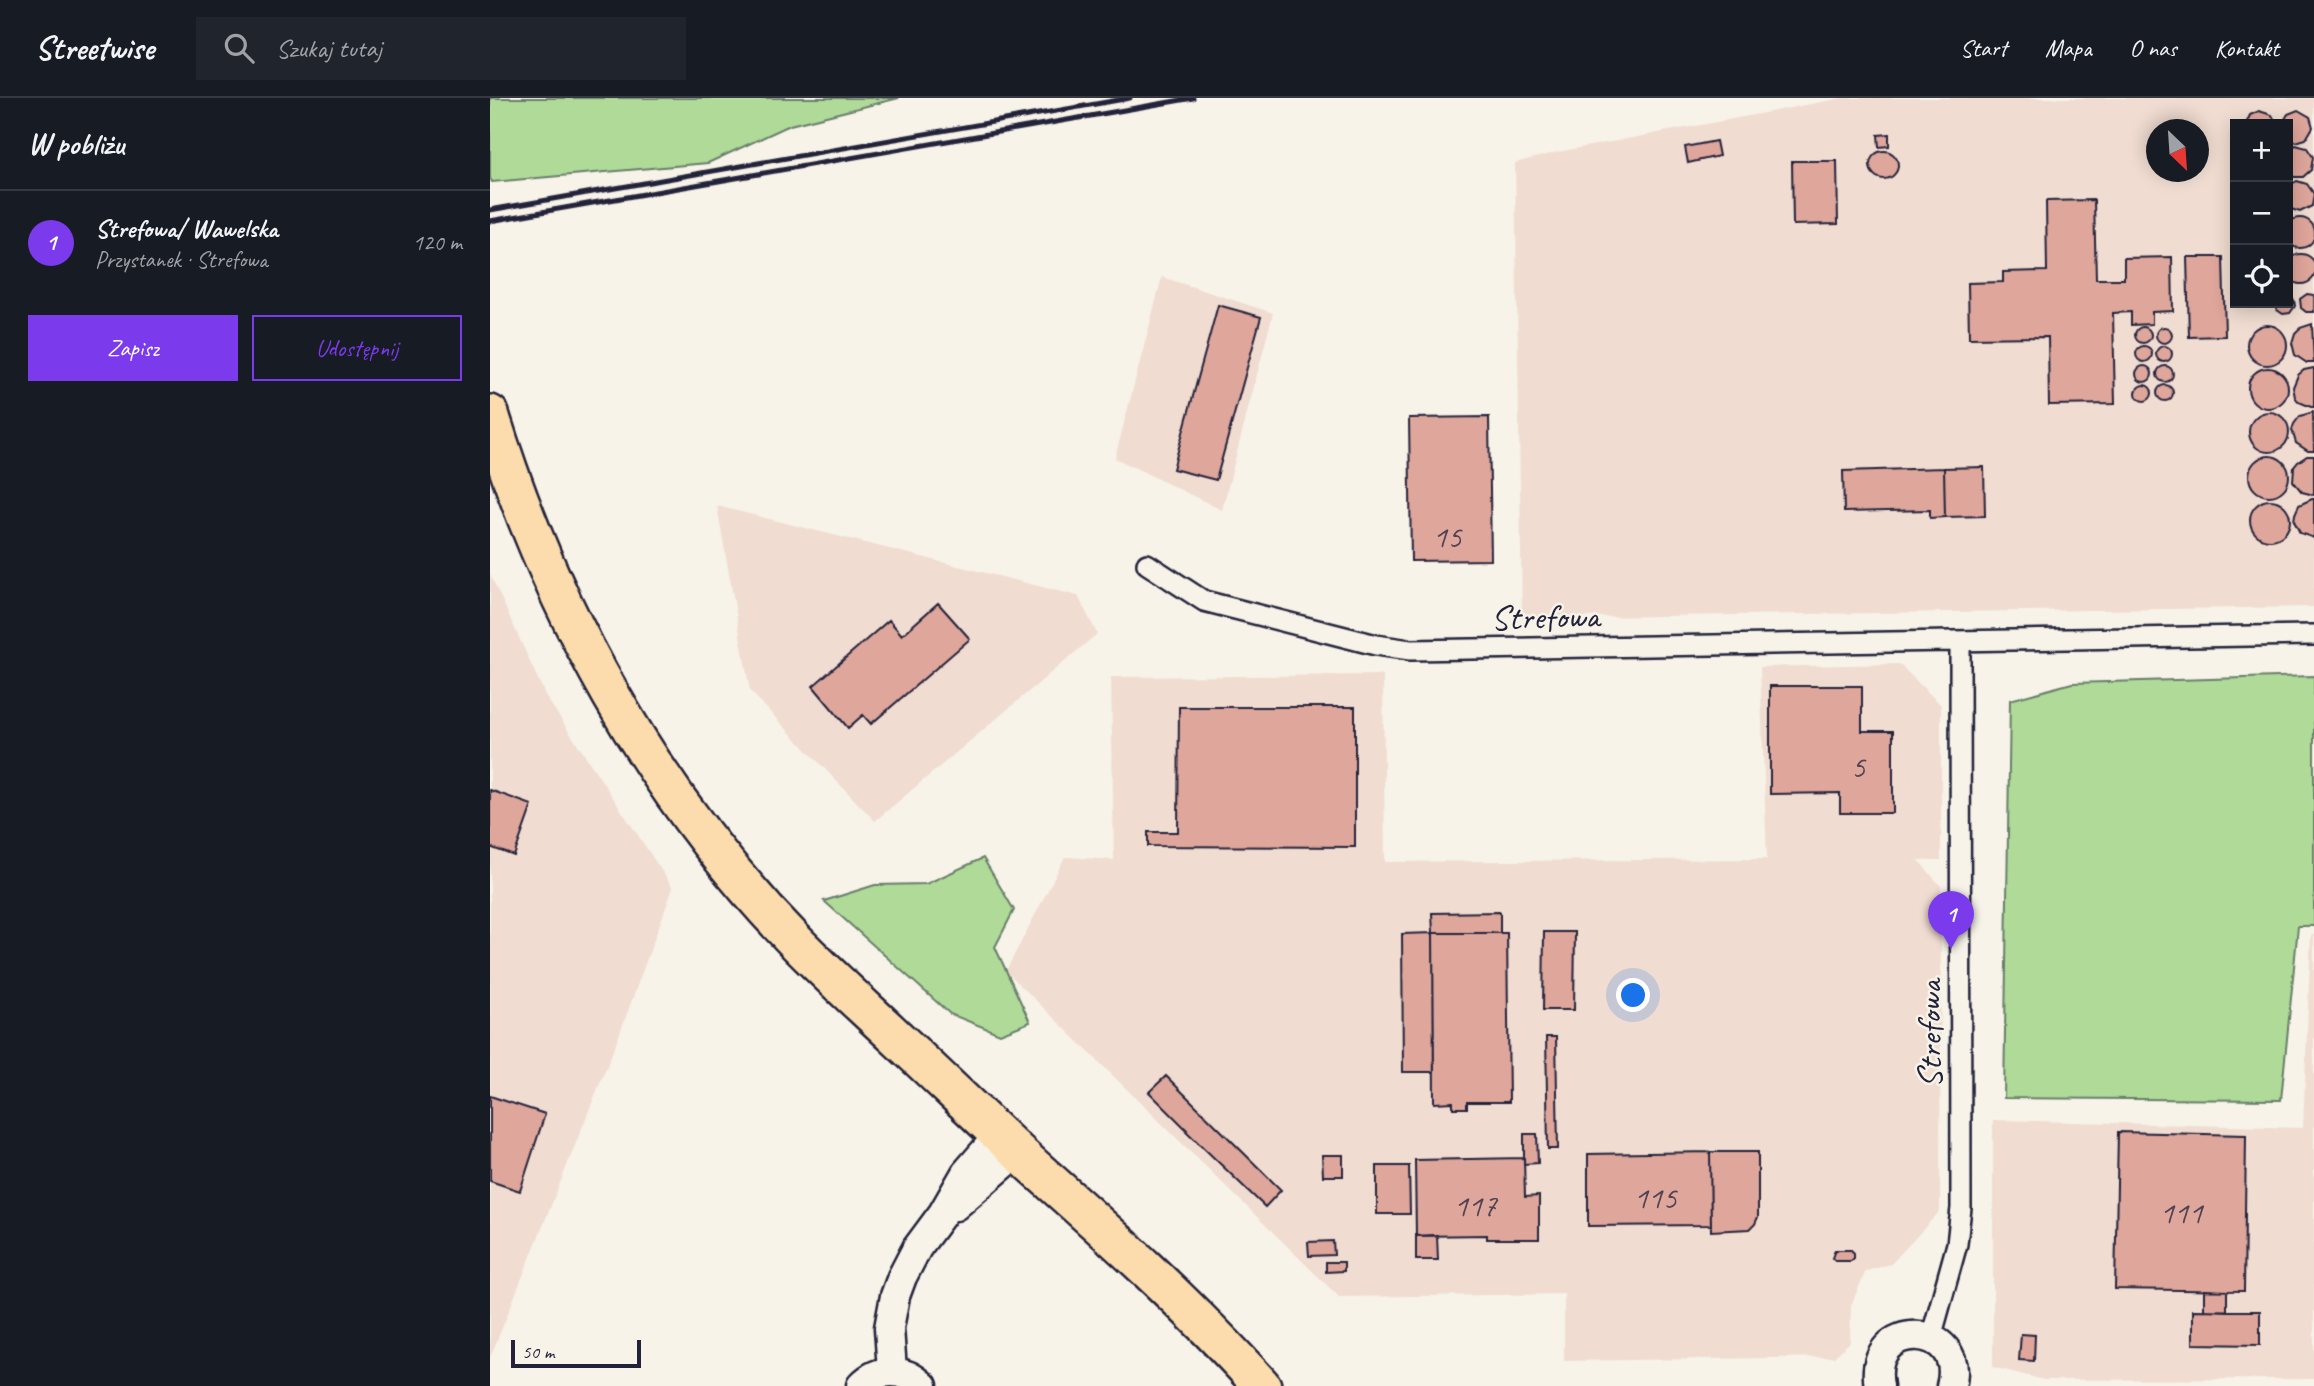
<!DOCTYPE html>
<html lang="pl">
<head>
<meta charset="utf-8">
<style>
  body { margin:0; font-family:Caveat,sans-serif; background:#20242c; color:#f1f3f6 }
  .controls { position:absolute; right:21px; top:21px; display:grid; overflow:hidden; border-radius:0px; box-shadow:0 4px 18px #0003 }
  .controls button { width:63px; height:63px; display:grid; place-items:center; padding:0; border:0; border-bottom:2px solid #363941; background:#171b24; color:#f1f3f6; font:35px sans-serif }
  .compass { position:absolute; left:1656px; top:21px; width:63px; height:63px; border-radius:50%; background:#171b24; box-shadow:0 4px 18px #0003; rotate:155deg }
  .scale { position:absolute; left:21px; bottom:18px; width:130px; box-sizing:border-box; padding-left:7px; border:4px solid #22223b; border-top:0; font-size:19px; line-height:24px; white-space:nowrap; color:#22223b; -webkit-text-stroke:5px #f7f3e8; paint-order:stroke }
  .you { position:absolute; left:1144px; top:898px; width:24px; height:24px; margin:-18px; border:5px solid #fff; border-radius:50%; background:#1a73e8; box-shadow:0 0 0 10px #1a73e833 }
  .badge { display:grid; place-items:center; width:46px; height:46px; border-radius:50%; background:#7c3aed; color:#fff; font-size:23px; font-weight:700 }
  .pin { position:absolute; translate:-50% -58px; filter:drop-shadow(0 2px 4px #0008) }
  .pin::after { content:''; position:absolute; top:37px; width:24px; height:21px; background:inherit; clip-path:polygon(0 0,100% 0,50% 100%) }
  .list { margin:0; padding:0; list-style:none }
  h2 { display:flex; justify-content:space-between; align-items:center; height:91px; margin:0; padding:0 28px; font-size:30px }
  h2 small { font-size:23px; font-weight:400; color:#9ea1a6 }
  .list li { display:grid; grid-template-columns:46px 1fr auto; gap:21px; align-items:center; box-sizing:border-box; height:105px; padding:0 28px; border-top:2px solid #363941 }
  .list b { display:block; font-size:26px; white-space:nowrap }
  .list p { margin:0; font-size:23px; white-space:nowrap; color:#9ea1a6 }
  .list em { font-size:23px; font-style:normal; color:#9ea1a6 }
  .actions { display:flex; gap:14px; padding:21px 28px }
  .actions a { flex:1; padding:16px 0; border:2px solid #7c3aed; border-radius:0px; text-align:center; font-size:24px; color:#7c3aed }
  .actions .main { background:#7c3aed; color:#fff }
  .icon { flex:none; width:38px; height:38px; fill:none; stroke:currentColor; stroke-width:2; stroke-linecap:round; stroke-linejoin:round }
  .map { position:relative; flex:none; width:1824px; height:1288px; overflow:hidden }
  header { display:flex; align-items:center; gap:42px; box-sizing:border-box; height:98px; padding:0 35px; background:#171b24; border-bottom:2px solid #363941 }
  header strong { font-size:33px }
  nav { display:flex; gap:38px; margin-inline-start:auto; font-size:24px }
  .search { width:490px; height:63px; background:#20242c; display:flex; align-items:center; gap:18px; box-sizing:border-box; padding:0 24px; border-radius:0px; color:#9ea1a6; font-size:26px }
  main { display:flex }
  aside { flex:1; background:#171b24 }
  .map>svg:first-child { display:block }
  .built { fill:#f0dcd1; fill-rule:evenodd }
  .green { fill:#afda98; stroke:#687e6a; stroke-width:2 }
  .building { fill:#dfa69b; stroke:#22223b; stroke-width:2 }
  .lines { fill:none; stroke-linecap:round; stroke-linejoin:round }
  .street-casing { stroke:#22223b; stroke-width:24 }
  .secondary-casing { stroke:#22223b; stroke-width:33 }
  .highway-casing { stroke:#22223b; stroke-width:42 }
  .street { stroke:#f7f3e8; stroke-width:19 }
  .secondary { stroke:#f7f3e8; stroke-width:28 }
  .highway { stroke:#fcdcac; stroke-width:37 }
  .rail { stroke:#22223b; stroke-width:5 }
  .labels { text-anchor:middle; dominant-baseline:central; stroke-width:5; stroke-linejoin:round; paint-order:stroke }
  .number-label { font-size:32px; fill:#514353 }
  .street-label { font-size:35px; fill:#22223b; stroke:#f7f3e8 }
</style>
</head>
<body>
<header>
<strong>Streetwise</strong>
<div class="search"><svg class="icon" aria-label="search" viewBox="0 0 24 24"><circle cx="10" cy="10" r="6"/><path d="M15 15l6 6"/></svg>Szukaj tutaj</div>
<nav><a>Start</a><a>Mapa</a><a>O nas</a><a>Kontakt</a></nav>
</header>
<main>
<aside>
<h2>W pobliżu<small></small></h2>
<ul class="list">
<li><span class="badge">1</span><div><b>Strefowa/ Wawelska</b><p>Przystanek · Strefowa</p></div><em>120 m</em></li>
</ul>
<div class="actions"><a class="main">Zapisz</a><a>Udostępnij</a></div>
</aside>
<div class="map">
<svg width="1824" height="1288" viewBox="0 0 1824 1288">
  <rect width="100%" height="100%" fill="#f7f3e8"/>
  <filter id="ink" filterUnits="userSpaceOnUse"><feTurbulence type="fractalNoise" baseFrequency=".0143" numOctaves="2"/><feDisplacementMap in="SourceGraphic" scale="14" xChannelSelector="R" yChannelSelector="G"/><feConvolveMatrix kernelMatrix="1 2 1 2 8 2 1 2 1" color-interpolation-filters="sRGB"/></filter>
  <g filter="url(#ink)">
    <!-- built -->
    <path class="built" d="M1353,0H1824V509L1032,520L1025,65L1068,54ZM1745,26H1798V205H1745ZM1666,32H1708V74H1666Z
      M672,179L783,215L732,412L625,360Z
      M227,408L588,498L607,536L385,723L260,593Z
      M0,476L56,599L183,790L128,940L0,1260Z
      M1409,566L1451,607V762H1428L1451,788L1450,1113L1401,1166L1376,1173L1361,1207L1360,1244L1344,1259L1074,1263V1196L849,1199L516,873L575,759L624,762L621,579L893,577L895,764L1277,761L1270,569Z
      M1821,837H1824V1281L1554,1282L1503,1269V1022L1813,1030Z"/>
    <!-- green -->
    <path class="green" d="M0,0H409L300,27L218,65L2,84L0,80Z
      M1824,578V828H1808L1791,1002L1514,1000L1520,602L1582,585Z
      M493,760L524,812L505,849L540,924L510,936L460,916L334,803L385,787L436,786Z"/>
    <!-- building -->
    <path class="building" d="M1808,12L1820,19L1823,29L1816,41L1806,44L1798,41V26H1792L1798,16Z
      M1769,13L1782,17L1787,26H1756L1760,17Z
      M1399,36V48L1389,49L1388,37Z
      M1226,43L1229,58L1198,65L1195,49Z
      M1806,47L1817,50L1823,59L1821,72L1813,79H1804L1798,76V51Z
      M1380 67a14 14 0 1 1 28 0a14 14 0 1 1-28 0Z
      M1302,63H1347L1348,126L1303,127Z
      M1807,83L1817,86L1824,96L1822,108L1810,114L1798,110V88Z
      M1604,102L1606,181H1634V160L1682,159L1683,213L1662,214V226L1641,227V214L1623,215L1625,306L1559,307L1558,239L1479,240L1478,185L1513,184V174L1557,173L1556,103Z
      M1795 135a15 15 0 1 1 30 0a15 15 0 1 1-30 0Z
      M1796 171a15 15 0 1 1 30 0a15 15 0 1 1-30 0Z
      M1697,159H1733L1735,238L1699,239Z
      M1817,196L1824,197V214H1816L1811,210L1810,201Z
      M1798,197L1804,202L1805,208L1800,215L1793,216L1787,212L1786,205H1798Z
      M728,207L771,219L726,382L683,371Z
      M1822,226L1824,265H1817L1805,257L1802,245L1805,235L1810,230Z
      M1757 247a20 20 0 1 1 40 0a20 20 0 1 1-40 0Z
      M1666 237a8 8 0 1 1 16 0a8 8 0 1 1-16 0Z
      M1645 237a8 8 0 1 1 16 0a8 8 0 1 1-16 0Z
      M1646 256a8 8 0 1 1 16 0a8 8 0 1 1-16 0Z
      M1666 256a8 8 0 1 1 16 0a8 8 0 1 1-16 0Z
      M1667 276a8 8 0 1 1 16 0a8 8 0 1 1-16 0Z
      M1646 276a8 8 0 1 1 16 0a8 8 0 1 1-16 0Z
      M1824,270V309H1821L1809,304L1805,299L1803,289L1808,277L1814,272Z
      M1758 290a20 20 0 1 1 40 0a20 20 0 1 1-40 0Z
      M1646 295a8 8 0 1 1 16 0a8 8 0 1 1-16 0Z
      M1667 295a8 8 0 1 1 16 0a8 8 0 1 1-16 0Z
      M1823,314L1824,353H1818L1806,345L1802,332L1804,326L1810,318Z
      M1759 334a20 20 0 1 1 40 0a20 20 0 1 1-40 0Z
      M999,319L1001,462L921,463L919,320Z
      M1817,358H1824V397L1812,394L1803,383L1804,369L1808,364Z
      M1759 378a20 20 0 1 1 40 0a20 20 0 1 1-40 0Z
      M1494,369L1495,418L1455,419L1454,370Z
      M1454,370L1455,419L1440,420V412L1354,414L1353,373Z
      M1822,401H1824V440L1810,435L1804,423L1805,416L1809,407Z
      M1760 422a20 20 0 1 1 40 0a20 20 0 1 1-40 0Z
      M448,505L480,541L381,626L373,617L358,630L323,588L399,522L412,537Z
      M1280,588H1372V633H1403V715H1350V695L1280,696Z
      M689,609H865V749L658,748V734H688Z
      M0,692L42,707L24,758L0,749Z
      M1010,814V835H943L942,815Z
      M1054,834H1085L1084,912H1053Z
      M943,835H1017L1019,1004H977V1010H963V1004L944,1005Z
      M943,835L944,974H913L912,836Z
      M1056,939H1066L1068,1051H1058Z
      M676,978L791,1092L775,1109L696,1033L697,1032L659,994Z
      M0,998L55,1016L30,1093L0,1083Z
      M1628,1034L1756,1037L1754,1193L1625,1191Z
      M1034,1036H1047L1048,1065L1034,1066Z
      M1220,1054H1268V1119L1265,1126L1260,1131L1221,1133Z
      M1220,1054L1221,1127L1098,1128V1056Z
      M832,1057H853V1078H833Z
      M1034,1060L1035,1099L1049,1098V1141H997V1137L926,1138L925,1062Z
      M887,1068H919L920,1116H887Z
      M947,1137L948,1162H926V1138Z
      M843,1143L844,1157L819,1158L818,1144Z
      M1345,1152H1361L1364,1155V1160L1361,1163H1345L1342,1160Z
      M836,1164H854V1173L836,1174Z
      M1714,1192L1737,1193V1213L1714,1212Z
      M1703,1212L1770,1213V1247L1703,1246Z
      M1531,1236L1545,1237L1544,1263L1529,1262Z"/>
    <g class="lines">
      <defs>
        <path id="street" d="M657,466L714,503L886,547L920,552L1824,537
          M1441,1240L1467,1146L1471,1110L1470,544"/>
        <path id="secondary" d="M465,1108L528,1054
          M402,1273L399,1230L405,1198L412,1179L427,1150L453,1115L476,1075L509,1037
          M371,1288C389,1269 415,1270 433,1288
          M1389,1288C1376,1218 1478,1224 1461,1288"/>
        <path id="highway" d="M0,316C60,511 162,696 305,843C338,877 375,910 410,943C455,985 499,1028 544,1069C623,1139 701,1209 772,1288"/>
      </defs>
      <!-- street casing -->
      <use href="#street" class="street-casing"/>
      <!-- secondary casing -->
      <use href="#secondary" class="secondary-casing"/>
      <!-- highway casing -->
      <use href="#highway" class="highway-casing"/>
      <!-- street -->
      <use href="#street" class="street"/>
      <!-- secondary -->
      <use href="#secondary" class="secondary"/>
      <!-- highway -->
      <use href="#highway" class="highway"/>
      <!-- rail -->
      <path class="rail" d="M0,112L640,0
        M0,123L703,0"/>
    </g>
  </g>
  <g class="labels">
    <!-- number labels -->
    <g class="number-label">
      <text x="957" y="438">15</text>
      <text x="1368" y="668">5</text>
      <text x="1165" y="1099">115</text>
      <text x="985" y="1107">117</text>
      <text x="1691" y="1114">111</text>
    </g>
    <!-- street labels -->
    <g class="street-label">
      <text transform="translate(1055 519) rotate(-1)">Strefowa</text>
      <text transform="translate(1439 936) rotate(-90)">Strefowa</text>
    </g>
  </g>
</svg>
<div class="controls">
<button>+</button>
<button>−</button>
<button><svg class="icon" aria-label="locate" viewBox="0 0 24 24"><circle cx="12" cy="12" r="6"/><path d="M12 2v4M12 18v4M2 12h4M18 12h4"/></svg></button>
</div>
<svg class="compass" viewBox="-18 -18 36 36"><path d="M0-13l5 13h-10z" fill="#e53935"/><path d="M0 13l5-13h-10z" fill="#9ea1a6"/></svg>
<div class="scale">50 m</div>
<div class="you"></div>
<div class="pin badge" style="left:1461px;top:851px">1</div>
</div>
</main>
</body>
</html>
